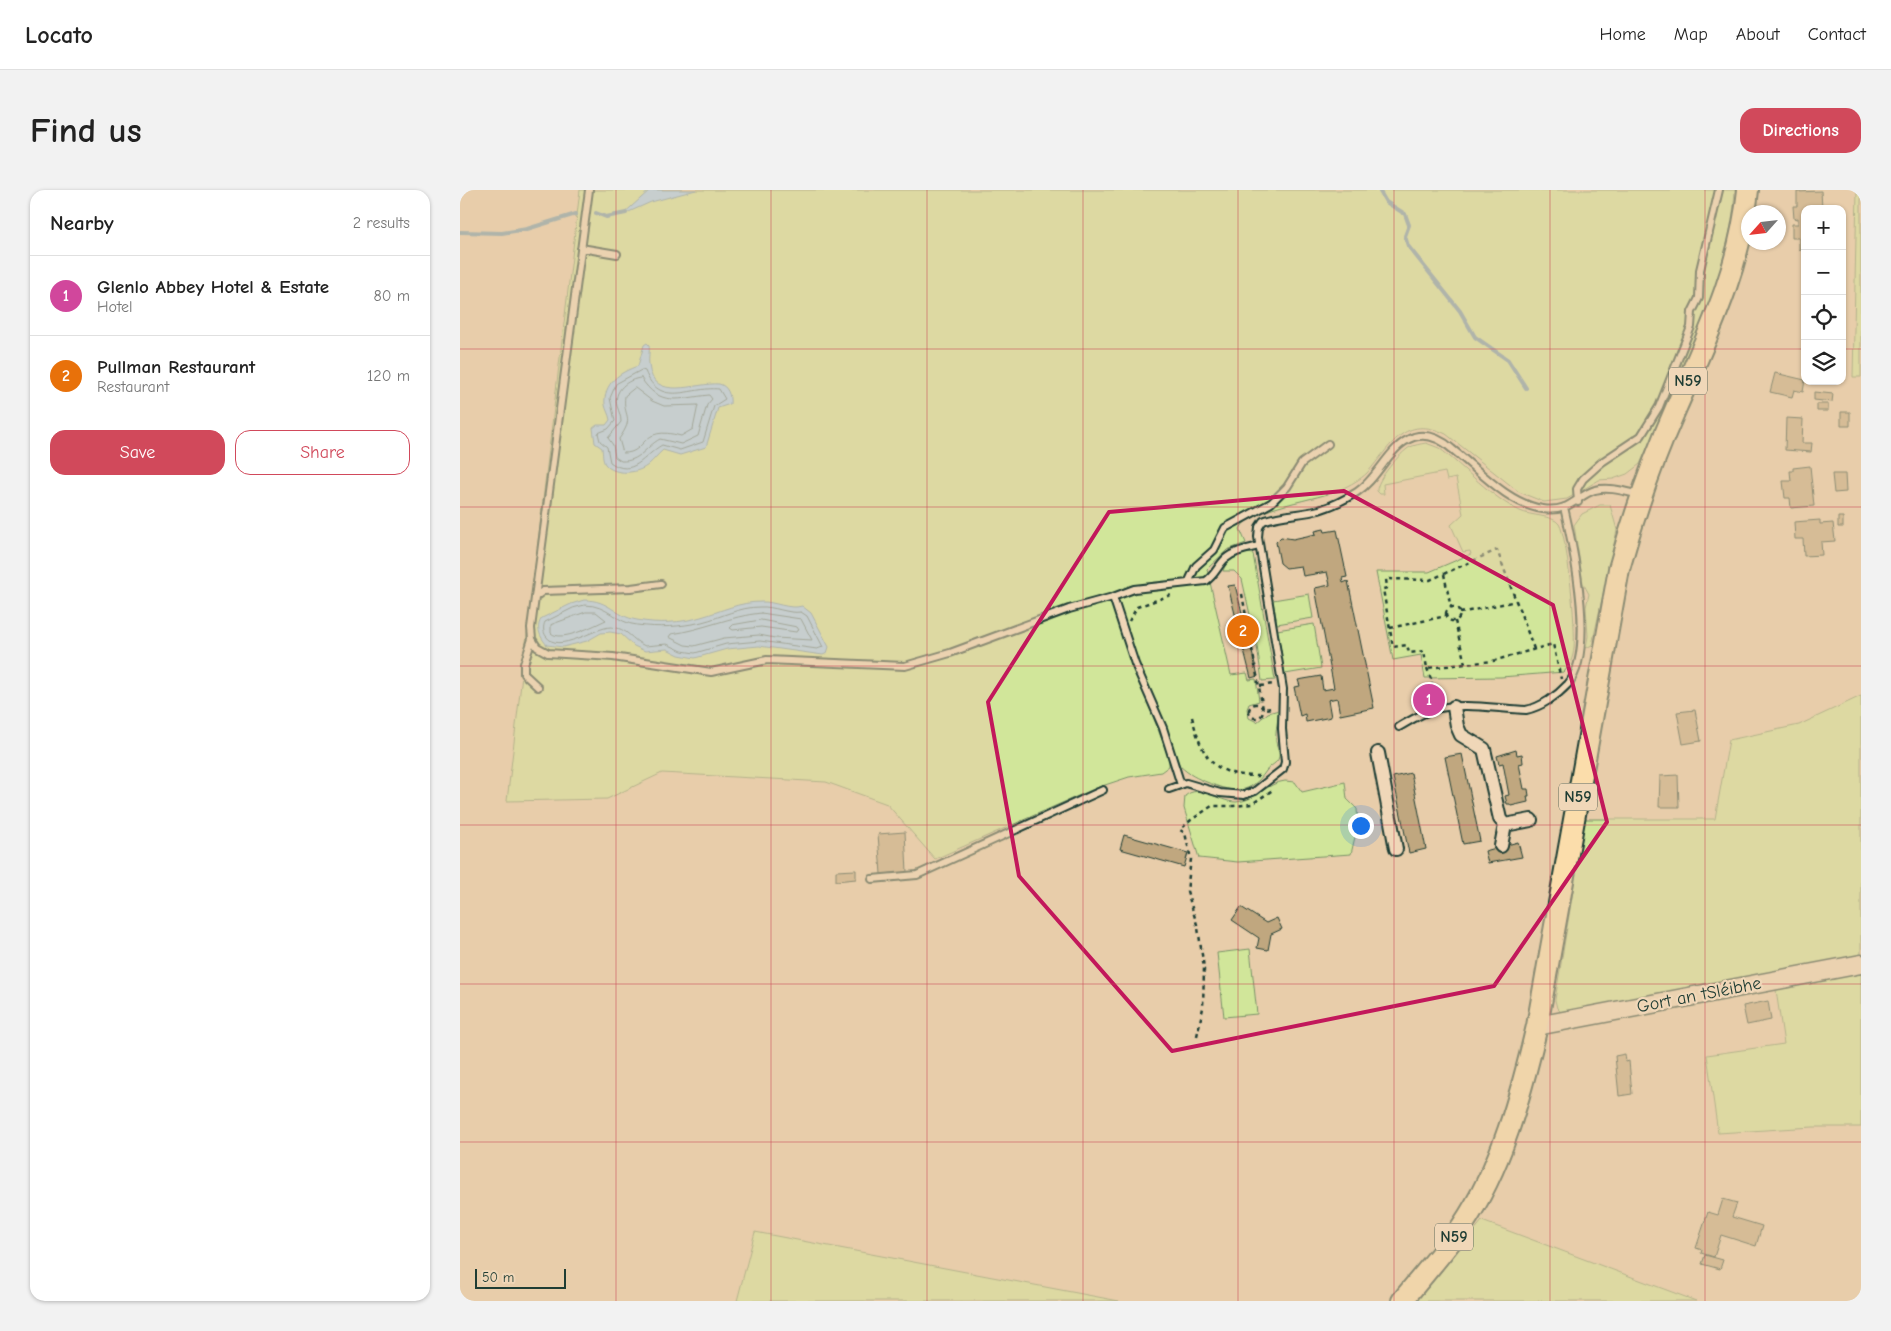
<!DOCTYPE html>
<html lang="en">
<head>
<meta charset="utf-8">
<style>
  body { margin:0; font-family:"Comic Neue",sans-serif; background:#f2f2f2; color:#222 }
  .controls { position:absolute; right:15px; top:15px; display:grid; overflow:hidden; border-radius:10px; box-shadow:0 1px 4px #0004 }
  .controls button { width:45px; height:45px; display:grid; place-items:center; padding:0; border:0; border-bottom:1px solid #e0e0e0; background:#fff; color:#222; font:25px sans-serif }
  .compass { position:absolute; left:1281px; top:15px; width:45px; height:45px; border-radius:50%; background:#fff; box-shadow:0 1px 4px #0004; rotate:243deg }
  .scale { position:absolute; left:15px; bottom:12px; width:91px; box-sizing:border-box; padding-left:5px; border:2px solid #1f3d34; border-top:0; font-size:14px; line-height:18px; white-space:nowrap; color:#1f3d34; -webkit-text-stroke:4px #f0d7b8; paint-order:stroke }
  .you { position:absolute; left:900px; top:635px; width:18px; height:18px; margin:-12px; border:4px solid #fff; border-radius:50%; background:#1a73e8; box-shadow:0 0 0 8px #1a73e833 }
  .badge { display:grid; place-items:center; width:32px; height:32px; border-radius:50%; background:#d1495b; color:#fff; font-size:16px; font-weight:700 }
  .pin { position:absolute; translate:-50% -50%; border:2px solid #fff; box-shadow:0 1px 5px #0006 }
  .list { margin:0; padding:0; list-style:none }
  h2 { display:flex; justify-content:space-between; align-items:center; height:65px; margin:0; padding:0 20px; font-size:21px }
  h2 small { font-size:16px; font-weight:400; color:#767676 }
  .list li { display:grid; grid-template-columns:32px 1fr auto; gap:15px; align-items:center; box-sizing:border-box; height:80px; padding:0 20px; border-top:1px solid #e0e0e0 }
  .list b { display:block; font-size:19px; white-space:nowrap }
  .list p { margin:0; font-size:16px; white-space:nowrap; color:#767676 }
  .list em { font-size:16px; font-style:normal; color:#767676 }
  .actions { display:flex; gap:10px; padding:15px 20px }
  .actions a { flex:1; padding:11px 0; border:1px solid #d1495b; border-radius:15px; text-align:center; font-size:18px; color:#d1495b }
  .actions .main { background:#d1495b; color:#fff }
  .icon { flex:none; width:28px; height:28px; fill:none; stroke:currentColor; stroke-width:2; stroke-linecap:round; stroke-linejoin:round }
  .map { position:relative; flex:none; width:1401px; height:1111px; overflow:hidden; border-radius:15px }
  header { display:flex; align-items:center; gap:30px; box-sizing:border-box; height:70px; padding:0 25px; background:#fff; border-bottom:1px solid #e0e0e0 }
  header strong { font-size:24px }
  nav { display:flex; gap:28px; margin-inline-start:auto; font-size:18px }
  .intro { display:flex; align-items:center; justify-content:space-between; box-sizing:border-box; height:120px; padding:0 30px }
  h1 { margin:0; font-size:35px }
  .button { padding:12px 22px; border-radius:15px; background:#d1495b; color:#fff; font-size:18px; font-weight:700 }
  main { display:flex; gap:30px; padding:0 30px }
  aside { flex:1; background:#fff; border-radius:15px; box-shadow:0 1px 4px #0004 }
  .map>svg:first-child { display:block }
  .green { fill:#d1e69a; stroke:#789267 }
  .water { fill:#9fcffb; stroke:#6c95ab }
  .lines { fill:none; stroke-linecap:round; stroke-linejoin:round }
  .shore { stroke:#527784; stroke-width:1 }
  .stream { stroke:#6c95ab; stroke-width:4 }
  .building { fill:#c0a77f; stroke:#1f3d34 }
  .lane-casing { stroke:#1f3d34; stroke-width:10 }
  .street-casing { stroke:#1f3d34; stroke-width:16 }
  .secondary-casing { stroke:#1f3d34; stroke-width:21 }
  .primary-casing { stroke:#1f3d34; stroke-width:24 }
  .path { stroke:#1f3d34; stroke-width:2.5; stroke-dasharray:4 4; stroke-linecap:butt }
  .lane { stroke:#f0d7b8; stroke-width:6 }
  .street { stroke:#f0d7b8; stroke-width:12 }
  .secondary { stroke:#f0d7b8; stroke-width:18 }
  .primary { stroke:#fbddab; stroke-width:20 }
  .marked { fill:none; stroke:#c2185b; stroke-width:4; stroke-linejoin:round }
  .grid { fill:none; stroke:#c84859; stroke-width:1; stroke-opacity:0.55 }
  .labels { text-anchor:middle; dominant-baseline:central; stroke-width:4.5; stroke-linejoin:round; paint-order:stroke }
  .shield { fill:#f0d7b8; stroke:#5e6b5c; stroke-width:1 }
  .shield-label { font-size:16px; font-weight:bold; fill:#1f3d34 }
  .street-label { font-size:18px; fill:#1f3d34; stroke:#f0d7b8 }
</style>
</head>
<body>
<header>
<strong>Locato</strong>
<nav><a>Home</a><a>Map</a><a>About</a><a>Contact</a></nav>
</header>
<div class="intro"><h1>Find us</h1><a class="button">Directions</a></div>
<main>
<aside>
<h2>Nearby<small>2 results</small></h2>
<ul class="list">
<li><span class="badge" style="background:#d1479c">1</span><div><b>Glenlo Abbey Hotel &amp; Estate</b><p>Hotel</p></div><em>80 m</em></li>
<li><span class="badge" style="background:#e8710a">2</span><div><b>Pullman Restaurant</b><p>Restaurant</p></div><em>120 m</em></li>
</ul>
<div class="actions"><a class="main">Save</a><a>Share</a></div>
</aside>
<div class="map">
<svg width="1401" height="1111" viewBox="0 0 1401 1111">
  <rect width="100%" height="100%" fill="#e8cdaa"/>
  <filter id="ink" filterUnits="userSpaceOnUse"><feTurbulence type="fractalNoise" baseFrequency=".02" numOctaves="2"/><feDisplacementMap in="SourceGraphic" scale="10" xChannelSelector="R" yChannelSelector="G"/><feConvolveMatrix kernelMatrix="1 2 1 2 8 2 1 2 1" color-interpolation-filters="sRGB"/></filter>
  <g filter="url(#ink)">
    <!-- green -->
    <path class="green" d="M120,0H1275C1271,90 1216,192 1180,274L1167,284L1153,289L1139,290L1107,309L1084,312L1059,302L986,244C944,224 931,256 907,283C901,289 890,295 881,299C860,310 789,317 780,339L786,353L767,360L747,379L771,485L787,483L789,490L796,489L799,511L789,514L787,519L789,528L797,532L808,523L819,520C818,531 815,541 816,552C817,557 820,562 819,567C817,574 810,575 806,581C790,605 774,603 749,593C736,588 730,585 720,576L690,502L684,503L709,568V576L701,582L669,587L636,598L475,669L427,614L366,592L202,583L147,609L47,611Z
      M1397,0H1401V187H1393Z
      M966,253L979,258C1004,277 1032,308 1060,321C1070,326 1093,325 1099,334C1108,348 1116,439 1114,458C1113,468 1110,475 1104,482L1041,487L965,488L961,465L933,470L916,382H969L1011,364L1010,361L1003,362L991,335L1003,324L996,288L987,290L985,282L923,294L924,304H920L917,301C916,290 941,262 950,257C955,255 960,254 966,253Z
      M1140,315H1150L1157,340L1132,455L1126,458L1128,446L1126,417L1129,404L1123,393L1114,335L1122,324Z
      M788,363L793,364L815,490L802,491L797,456L782,389L774,381H763C766,370 777,365 788,363Z
      M849,404L853,428L817,434L813,410Z
      M854,434L861,478L825,484L817,440Z
      M1401,506V768L1104,825L1097,818L1095,810L1125,629H1255L1269,550L1339,535Z
      M825,591L835,592L842,602L885,592L887,609L897,619L898,634L891,664L778,672L739,668L724,618L725,606C740,593 758,612 776,612C796,611 806,593 825,591Z
      M790,759L797,824L764,827L757,763Z
      M1401,783V937H1353L1258,943L1247,865L1324,854L1316,800Z
      M1022,1031L1236,1111H957Z
      M295,1042L659,1111H277Z"/>
    <!-- water -->
    <path class="water" d="M190,0H236L191,12L162,25Z
      M187,153L189,155C190,161 188,168 189,175C193,213 236,192 259,194C268,196 271,206 270,214L258,218L246,257L220,265L203,260C197,265 194,270 189,274C179,284 154,286 145,274C142,269 143,264 142,258L135,253L133,238L137,235H146L150,230C149,224 146,220 145,215C143,193 160,182 178,176L184,155Z
      M124,410C150,410 154,426 177,430C198,434 221,433 241,427C262,421 279,412 301,412C314,411 329,420 342,416L351,423L369,457L367,463L363,465L299,456L267,459L235,468L219,465L207,459L185,461L174,456L161,444L150,442L141,443L127,451L103,457L87,455C80,447 75,437 82,428L111,414Z"/>
    <g class="lines">
      <!-- shore -->
      <path class="shore" d="M182,180L185,181C200,219 230,196 259,199L265,209L254,216L243,252L220,260L202,255C184,265 173,289 150,272L147,257L140,251L138,243L148,239L155,231L150,208L156,194Z
        M181,188C200,218 219,208 249,205L252,209L247,215L238,246L221,254L200,249C185,257 180,272 161,271L155,267L153,255L148,248L161,232C161,226 159,222 157,216C153,201 167,189 181,188Z
        M175,198L192,211L204,216L238,215L233,239L221,246C179,234 188,264 163,263L159,249C176,225 162,228 165,206Z
        M125,415C148,415 156,433 177,435C199,438 220,437 242,432C262,427 279,417 300,417C314,416 328,424 341,422L347,426L363,457L357,459L300,451L266,454L235,463L222,461L207,454L185,456C171,450 168,438 151,437C135,437 98,465 86,446C83,442 83,436 85,432L113,418Z
        M126,422H136L146,430C135,435 101,453 91,443V435Z
        M301,423L341,429L352,450L315,448L299,445L264,448L234,456L225,455L209,447L211,444C242,440 270,426 301,423Z
        M301,430L337,437L339,440L336,442L301,437L273,440L270,438L273,435Z"/>
      <!-- stream -->
      <path class="stream" d="M919,0L926,12L945,24L949,35L945,46L948,56L1000,121L1015,147L1048,170L1066,198
        M136,23L146,27L166,23
        M0,42L42,43L67,39L116,24"/>
    </g>
    <!-- building -->
    <path class="building" d="M1361,1L1362,18L1345,19V59L1339,60V48H1332V34H1338V28L1334,29L1333,16H1337V2Z
      M1315,183L1345,190L1343,202L1334,200L1332,207L1310,202Z
      M1354,202L1373,204L1372,212L1354,210Z
      M1357,214H1368V221H1357Z
      M1381,222H1390V236H1381Z
      M1326,228L1343,229L1342,253H1352L1351,262L1325,260Z
      M1350,276L1354,316L1331,318L1330,308H1325L1323,291H1331L1330,281H1333V278Z
      M1372,284H1385L1386,302L1374,303Z
      M1378,327H1383V337H1378Z
      M1360,330V334L1373,333L1375,351L1361,352L1362,365L1344,366L1343,349H1335L1334,332Z
      M864,339L865,342L877,340L887,387L882,388L883,393L888,391L914,518L880,525L877,508L868,510L871,527L846,532L845,524L840,526L834,497L840,496L838,490L861,486L863,500L874,498L855,398L870,395L867,382L843,386L841,376L826,378L820,373L816,352L821,347L833,349L856,344L855,341Z
      M775,395L798,486L791,488L768,396Z
      M1235,520L1241,551L1223,554L1217,522Z
      M1056,560L1057,565L1062,564L1063,573L1059,574L1064,599H1068L1069,606H1067L1068,612L1051,616L1050,614H1047L1045,606L1049,605L1043,573L1039,574L1037,566Z
      M1002,564L1020,651L1003,654L985,567Z
      M951,583L966,659L949,663L933,587Z
      M1218,585L1219,617H1199L1200,586Z
      M445,642L447,682L421,684L418,644Z
      M664,645L728,663L724,677L660,659Z
      M1058,652L1062,667L1028,673L1025,661Z
      M396,680V689L376,691V681Z
      M781,717L806,733L817,728L822,739L811,744L808,760L797,758L799,748L772,730Z
      M1308,811L1311,830L1287,835L1283,816Z
      M1165,864L1166,872L1169,871L1172,904L1159,906L1155,866Z
      M1263,1009L1277,1013L1272,1027L1302,1036L1296,1056L1261,1045L1254,1067L1241,1063L1242,1060L1236,1058L1248,1022L1258,1025Z
      M1245,1065L1263,1070L1260,1079L1242,1074Z"/>
    <g class="lines">
      <defs>
        <path id="lane" d="M129,0L71,438L72,449L77,457L88,463L153,467L251,482L307,470L445,476L490,463L609,419L653,407L675,474L703,538L721,595
          M121,58L157,64
          M1118,312L1117,299L1123,289L1142,272L1181,246L1199,217L1231,137L1232,122L1239,108L1240,80L1259,0
          M728,393L736,376L754,360L765,338L811,313L827,297L842,273L868,254
          M75,407L83,401L171,398L201,394
          M653,407L674,399L746,391C755,385 757,377 765,369C774,361 787,359 799,356
          M72,449L64,474V484L78,497
          M939,537C951,530 962,523 975,519C1003,512 1037,519 1066,520C1081,517 1097,506 1108,494C1136,462 1113,356 1104,317
          M709,599L726,593L760,603L784,605L795,601L823,579L825,572L822,539L823,499L798,347L799,337L803,331C821,324 841,325 859,320C872,316 886,309 897,302C919,288 929,255 954,247C969,243 981,249 992,259C1019,280 1048,314 1083,319C1110,323 1116,306 1135,300C1150,296 1166,302 1180,305
          M412,689L457,685L643,600"/>
        <path id="street" d="M994,517L997,536L1001,545L1024,559L1040,629L1045,635L1071,630
          M918,563L936,659
          M1041,656L1045,635"/>
        <path id="secondary" d="M1077,836L1401,774"/>
        <path id="primary" d="M942,1111C962,1086 984,1062 1002,1036C1042,977 1061,904 1077,836L1159,379C1174,324 1193,270 1216,218C1248,145 1280,80 1288,0"/>
      </defs>
      <!-- lane casing -->
      <use href="#lane" class="lane-casing"/>
      <!-- street casing -->
      <use href="#street" class="street-casing"/>
      <!-- secondary casing -->
      <use href="#secondary" class="secondary-casing"/>
      <!-- primary casing -->
      <use href="#primary" class="primary-casing"/>
      <!-- path -->
      <path class="path" d="M984,384L991,418
        M782,404L803,519L814,518
        M986 424a7 7 0 1 1 14 0a7 7 0 1 1-14 0Z
        M1000,423L1056,411
        M669,431L677,417L711,405
        M995,431L1005,474
        M930,438L986,426
        M1074,459L1037,360L970,390L926,389L927,398L923,399L933,457L947,455L949,463L964,461L967,478L1033,471L1093,454L1101,489
        M967,478L972,492L975,510
        M800,496L813,494
        M789 521a7 7 0 1 1 14 0a7 7 0 1 1-14 0Z
        M732,527C743,570 753,586 801,586
        M737,846L743,818L744,778L738,738L727,701L731,669L725,643L720,640L731,630L752,616H774L792,614L814,599"/>
      <!-- lane -->
      <use href="#lane" class="lane"/>
      <!-- street -->
      <use href="#street" class="street"/>
      <!-- secondary -->
      <use href="#secondary" class="secondary"/>
      <!-- primary -->
      <use href="#primary" class="primary"/>
    </g>
  </g>
  <!-- marked area -->
  <path d="M0 0H1401V1111H0ZM884,301L1093,415L1147,632L1034,796L712,861L559,686L528,512L649,322Z" fill="#e8cdaa" fill-opacity=".55" fill-rule="evenodd"/>
  <path class="marked" d="M884,301L1093,415L1147,632L1034,796L712,861L559,686L528,512L649,322Z"/>
  <!-- grid -->
  <path class="grid" d="M156,0V1111M311,0V1111M467,0V1111M623,0V1111M778,0V1111M934,0V1111M1090,0V1111M1245,0V1111M0,159H1345M1382,159H1401M0,317H1401M0,476H1401M0,635H1401M0,794H1401M0,952H1401"/>
  <g class="labels">
    <!-- shield labels -->
    <g class="shield">
      <rect x="1209" y="177.5" width="38" height="27" rx="4"/>
      <rect x="1099" y="593.5" width="38" height="27" rx="4"/>
      <rect x="975" y="1033.5" width="38" height="27" rx="4"/>
    </g>
    <g class="shield-label">
      <text x="1228" y="191">N59</text>
      <text x="1118" y="607">N59</text>
      <text x="994" y="1047">N59</text>
    </g>
    <!-- street labels -->
    <g class="street-label">
      <text transform="translate(1239 805) rotate(-11)">Gort an tSléibhe</text>
    </g>
  </g>
</svg>
<div class="controls">
<button>+</button>
<button>−</button>
<button><svg class="icon" aria-label="locate" viewBox="0 0 24 24"><circle cx="12" cy="12" r="6"/><path d="M12 2v4M12 18v4M2 12h4M18 12h4"/></svg></button>
<button><svg class="icon" aria-label="layers" viewBox="0 0 24 24"><path d="M12 4l9 5-9 5-9-5zM3 14l9 5 9-5"/></svg></button>
</div>
<svg class="compass" viewBox="-18 -18 36 36"><path d="M0-13l5 13h-10z" fill="#e53935"/><path d="M0 13l5-13h-10z" fill="#767676"/></svg>
<div class="scale">50 m</div>
<div class="you"></div>
<div class="pin badge" style="left:969px;top:510px;background:#d1479c">1</div>
<div class="pin badge" style="left:783px;top:441px;background:#e8710a">2</div>
</div>
</main>
</body>
</html>
